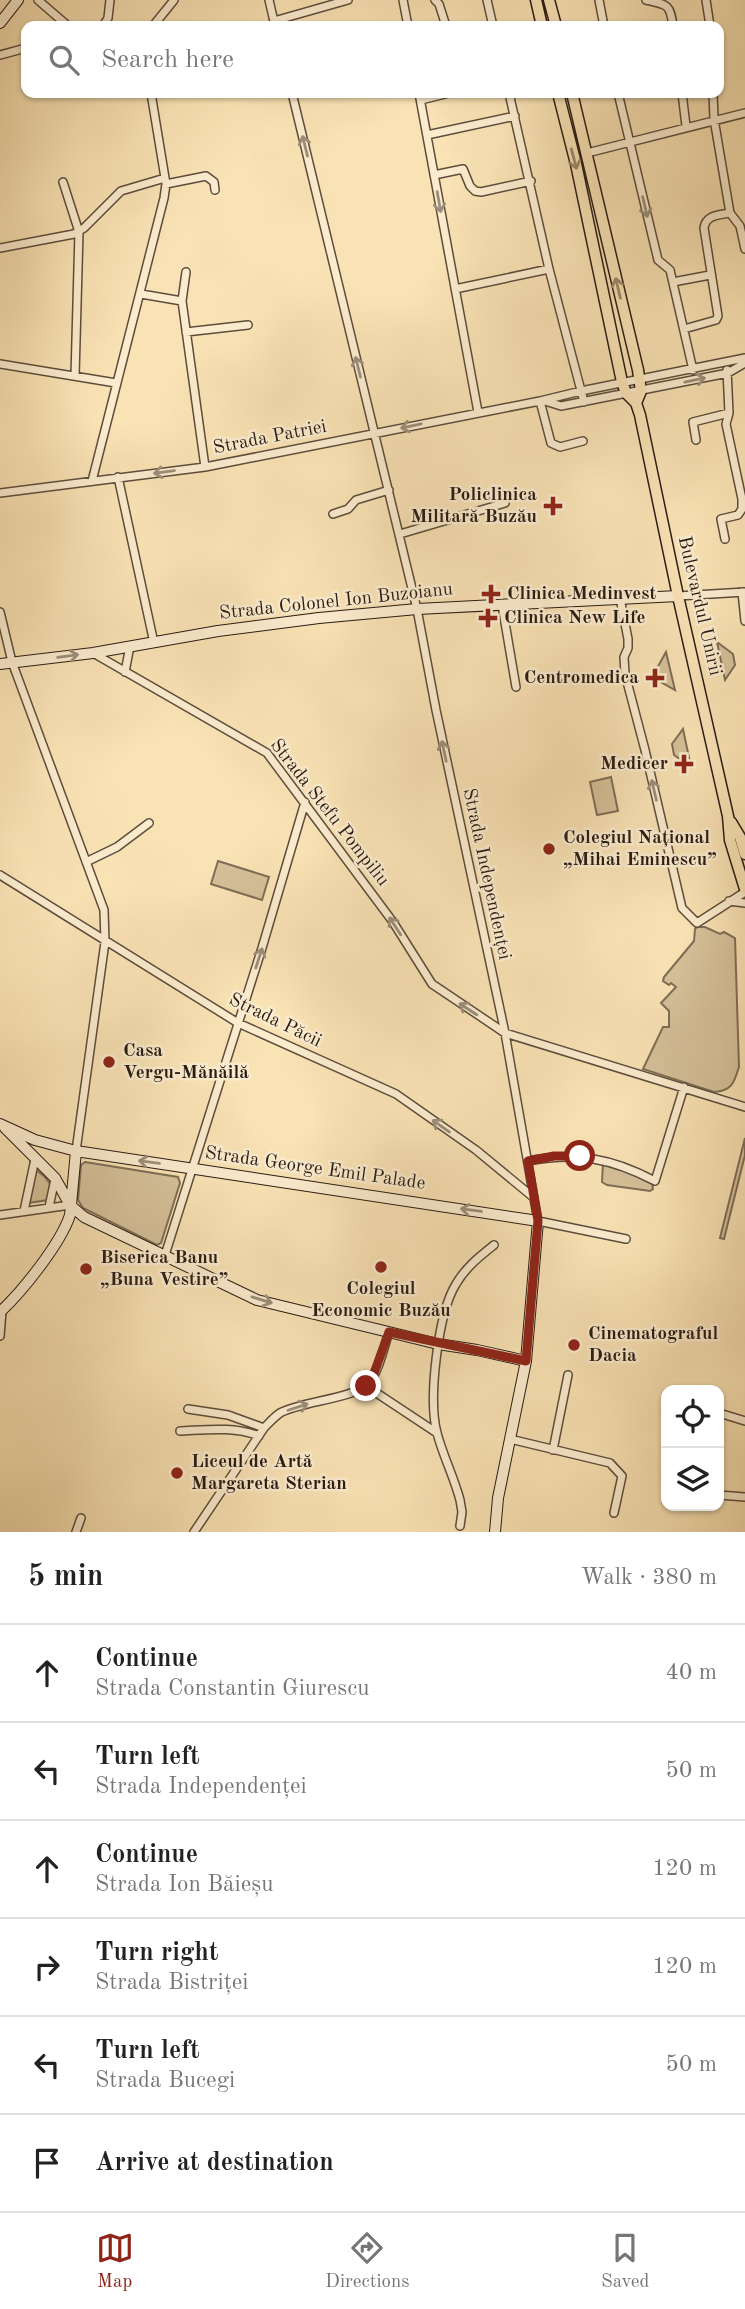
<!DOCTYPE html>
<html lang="en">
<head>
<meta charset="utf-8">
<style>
  body { margin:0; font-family:"Old Standard TT",serif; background:#f2f2f2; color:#222 }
  .controls { position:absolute; right:21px; bottom:21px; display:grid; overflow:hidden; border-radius:14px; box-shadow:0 2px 5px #0004 }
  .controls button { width:63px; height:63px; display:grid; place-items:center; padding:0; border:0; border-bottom:2px solid #e0e0e0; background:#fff; color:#222; font:35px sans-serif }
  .stop { position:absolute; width:21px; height:21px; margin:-16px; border:5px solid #8f2418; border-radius:50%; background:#fff }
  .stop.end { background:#8f2418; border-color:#fff; box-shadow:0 2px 7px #0008 }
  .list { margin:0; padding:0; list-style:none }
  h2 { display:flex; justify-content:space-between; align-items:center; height:91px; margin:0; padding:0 28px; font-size:30px }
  h2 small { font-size:23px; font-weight:400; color:#767676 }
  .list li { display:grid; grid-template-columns:46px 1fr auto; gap:21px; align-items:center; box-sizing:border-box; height:98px; padding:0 28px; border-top:2px solid #e0e0e0 }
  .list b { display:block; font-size:26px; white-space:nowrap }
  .list p { margin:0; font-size:23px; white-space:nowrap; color:#767676 }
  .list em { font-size:23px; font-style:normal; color:#767676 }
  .icon { flex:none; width:38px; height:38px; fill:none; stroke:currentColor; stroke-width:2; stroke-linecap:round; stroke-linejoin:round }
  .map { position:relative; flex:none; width:745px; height:1532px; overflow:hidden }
  .search { position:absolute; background:#fff; box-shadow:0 2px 5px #0004; left:21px; right:21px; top:21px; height:77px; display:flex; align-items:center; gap:18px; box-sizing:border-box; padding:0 24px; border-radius:14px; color:#767676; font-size:26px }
  .sheet { height:679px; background:#fff }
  nav { display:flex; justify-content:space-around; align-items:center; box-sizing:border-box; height:98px; border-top:2px solid #e0e0e0; background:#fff; font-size:19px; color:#767676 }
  nav a { display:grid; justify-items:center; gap:4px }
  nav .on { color:#8f2418 }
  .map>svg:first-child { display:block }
  .green { fill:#d5c099; stroke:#7e6e56; stroke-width:2 }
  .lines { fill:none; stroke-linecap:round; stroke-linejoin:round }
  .street-casing { stroke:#5c4d3c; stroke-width:10 }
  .secondary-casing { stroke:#281b14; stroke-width:12 }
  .primary-casing { stroke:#281b14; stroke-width:13 }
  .street { stroke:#fbecce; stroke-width:7 }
  .secondary { stroke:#fbecce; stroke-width:10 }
  .primary { stroke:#f9e2b4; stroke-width:10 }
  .oneway { stroke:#9c8e7a }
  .oneway2 { stroke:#9b886c }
  .route { stroke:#8f2418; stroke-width:9 }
  .poi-dot { fill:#8f2418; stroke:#fbecce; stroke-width:2.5 }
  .labels { text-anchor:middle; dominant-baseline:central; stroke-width:5; stroke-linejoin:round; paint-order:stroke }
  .street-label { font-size:19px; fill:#281b14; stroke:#fbecce }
  .poi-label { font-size:19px; font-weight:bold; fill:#281b14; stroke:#fbecce; text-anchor:start }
</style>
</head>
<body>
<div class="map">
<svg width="745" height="1532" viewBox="0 0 745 1532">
  <rect width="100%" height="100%" fill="#f9e2b4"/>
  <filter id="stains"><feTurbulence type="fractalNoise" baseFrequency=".00286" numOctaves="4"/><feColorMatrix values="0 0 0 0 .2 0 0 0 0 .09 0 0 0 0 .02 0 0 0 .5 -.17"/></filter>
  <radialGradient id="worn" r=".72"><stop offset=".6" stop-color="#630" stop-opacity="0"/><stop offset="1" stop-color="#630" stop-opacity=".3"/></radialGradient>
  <!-- green -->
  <path class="green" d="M717,642L733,654L735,665L725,680Z
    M666,652L675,690L659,681L656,670Z
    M683,729L691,767L674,755L672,744Z
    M611,777L618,811L597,815L590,782Z
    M218,861L269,877L262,900L211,884Z
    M697,927H705L720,934L724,932L735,938L739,1067C734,1083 732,1091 714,1092L643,1069L663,1027H669V1011L661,1003L676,987L671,983L669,985L663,981L664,977L694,941L695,929Z
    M745,1138V1155L724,1239L720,1238Z
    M85,1162L178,1177L180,1183L161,1243L157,1245L83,1208L78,1200L81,1165Z
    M603,1163H607L652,1182L653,1189L650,1191L607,1185L602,1182Z
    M35,1169L44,1176L51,1185L48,1200L28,1203Z"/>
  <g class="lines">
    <defs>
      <path id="street" d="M38,0L68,26
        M269,0L275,26
        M403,0L408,26
        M435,0L439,4L446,26
        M487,0L493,26
        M599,0L604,26
        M646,0C668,5 670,4 673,26
        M706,0L710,26
        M274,21L348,0
        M103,26L108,18L110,0
        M153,26L174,0
        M0,55L26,48
        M292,93L417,609L436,710L505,1033L538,1221L626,1239
        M419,93L478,412
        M509,93L549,269L584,402
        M618,93L658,260L670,270L693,370
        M682,93L686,126
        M713,93L714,119L730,213L740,226L745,249
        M421,100L449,93
        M427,135L515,116
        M587,153L745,113
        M434,175L463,169L470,186L475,191L481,192L531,181
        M63,182L79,232L75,376
        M166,184L206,176L214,182L215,190
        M0,248L74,234L84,228L121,191L165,178
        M673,282L710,275
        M455,289L549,269
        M141,294L182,301L205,467
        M182,301L186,272
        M684,329L716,320L718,316L704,228C706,215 718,215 730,213
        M186,332L248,325
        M0,364L116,383
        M540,401L551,443L560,447L583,441
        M545,401L561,406L728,373L745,363
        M696,440L693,422L729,413
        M118,477L154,643
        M92,481L164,198L166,184L151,93
        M0,493L205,467L540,401L581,391L745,358
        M333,514L348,509L356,500L389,490
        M400,534L505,503
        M725,539L721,519L738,515L742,509V499L726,424L729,413L727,370
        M742,592L745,621
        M678,596L745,592
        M620,598L628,639V648L624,657L625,674L645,750L682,908L697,923L745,892
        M502,605L516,687
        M0,612L12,662L104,910L105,942L76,1151
        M93,653L267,753L393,922L432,984L441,990L505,1033L745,1107
        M125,672L130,646
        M86,862L117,847L149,823
        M0,875L238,1023L396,1094L476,1150L533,1197
        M729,901L745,903
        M528,1161C577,1152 611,1158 655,1181L684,1087
        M49,1207L55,1179
        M24,1211L35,1159
        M0,1215L70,1205
        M165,1255L262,948L305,802
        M0,1336L2,1311
        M366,1386L437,1433
        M188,1409L228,1415L264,1428
        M719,1413L745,1421
        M180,1431C205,1430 234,1426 259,1436
        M510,1439L610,1463L622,1476L614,1513
        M553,1450L568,1375
        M719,1495L745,1497
        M460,1526L462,1512L460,1500C454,1477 443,1456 437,1433C428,1399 438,1313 456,1284C466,1267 479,1257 494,1245
        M76,1532L81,1518
        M194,1532L264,1428C269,1423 274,1417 280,1413C302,1401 354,1399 369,1383C379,1371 384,1347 389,1332"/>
      <path id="secondary" d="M0,23L18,0
        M0,664L93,653L218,631L319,618L417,609L678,596
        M0,1124L35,1140L76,1151L538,1221L526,1361L498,1498L495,1532
        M5,1128L55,1178L70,1205L84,1217L257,1300L438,1344L477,1350L526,1361
        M0,1312C22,1292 61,1243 70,1215L76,1151"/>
      <path id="primary" d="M536,0L542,26
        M549,0L556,26
        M558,93L576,164L622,382L626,393L636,403L641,391L638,370L572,93
        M636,403L640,415L678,596L728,816L730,840L745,889
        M731,822L740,837L745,854"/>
    </defs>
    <!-- street casing -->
    <use href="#street" class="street-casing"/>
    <!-- secondary casing -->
    <use href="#secondary" class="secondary-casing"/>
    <!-- primary casing -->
    <use href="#primary" class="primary-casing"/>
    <!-- street -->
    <use href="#street" class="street"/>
    <!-- secondary -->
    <use href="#secondary" class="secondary"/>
    <!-- primary -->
    <use href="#primary" class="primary"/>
  </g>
  <!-- one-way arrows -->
  <defs><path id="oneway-shaft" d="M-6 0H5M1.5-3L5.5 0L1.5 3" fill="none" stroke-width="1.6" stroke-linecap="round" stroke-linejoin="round" transform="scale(1.75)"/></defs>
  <g class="oneway">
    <use href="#oneway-shaft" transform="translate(305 146) rotate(-104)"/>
    <use href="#oneway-shaft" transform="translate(439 202) rotate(80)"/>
    <use href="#oneway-shaft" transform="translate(645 207) rotate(77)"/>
    <use href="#oneway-shaft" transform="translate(358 367) rotate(-104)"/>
    <use href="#oneway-shaft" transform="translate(695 380) rotate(-12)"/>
    <use href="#oneway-shaft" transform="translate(411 426) rotate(168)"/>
    <use href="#oneway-shaft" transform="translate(164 472) rotate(173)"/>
    <use href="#oneway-shaft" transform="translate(68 656) rotate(-7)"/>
    <use href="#oneway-shaft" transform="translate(444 751) rotate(-102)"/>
    <use href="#oneway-shaft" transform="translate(654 790) rotate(-103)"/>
    <use href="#oneway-shaft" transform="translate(395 926) rotate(-123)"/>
    <use href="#oneway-shaft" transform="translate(259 958) rotate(-72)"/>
    <use href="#oneway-shaft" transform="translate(468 1009) rotate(-147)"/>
    <use href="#oneway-shaft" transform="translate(441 1126) rotate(-145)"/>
    <use href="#oneway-shaft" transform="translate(149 1162) rotate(-172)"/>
    <use href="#oneway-shaft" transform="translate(471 1210) rotate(-172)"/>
    <use href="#oneway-shaft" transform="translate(262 1300) rotate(17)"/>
    <use href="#oneway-shaft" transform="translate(298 1407) rotate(-18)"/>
  </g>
  <g class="oneway2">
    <use href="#oneway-shaft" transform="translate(574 159) rotate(75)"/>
    <use href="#oneway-shaft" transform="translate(618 288) rotate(-103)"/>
  </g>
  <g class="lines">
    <!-- route -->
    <path class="route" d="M366,1386L373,1376L389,1332L526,1361L538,1221L528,1161L554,1156H580"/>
  </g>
  <!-- markers -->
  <g class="poi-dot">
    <path d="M549.5 495.5h7v7h7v7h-7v7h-7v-7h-7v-7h7z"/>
    <path d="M487.5 583.5h7v7h7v7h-7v7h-7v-7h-7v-7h7z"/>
    <path d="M484.5 607.5h7v7h7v7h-7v7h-7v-7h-7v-7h7z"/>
    <path d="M651.5 667.5h7v7h7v7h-7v7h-7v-7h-7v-7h7z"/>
    <path d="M680.5 753.5h7v7h7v7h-7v7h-7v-7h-7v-7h7z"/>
    <circle cx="549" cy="849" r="7"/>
    <circle cx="109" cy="1062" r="7"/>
    <circle cx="381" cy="1267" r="7"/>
    <circle cx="86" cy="1269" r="7"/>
    <circle cx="574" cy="1345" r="7"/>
    <circle cx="177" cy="1473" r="7"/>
  </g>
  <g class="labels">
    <!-- street labels -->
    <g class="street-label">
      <text transform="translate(270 438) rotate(-11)">Strada Patriei</text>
      <text transform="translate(336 602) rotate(-6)">Strada Colonel Ion Buzoianu</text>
      <text transform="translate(699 606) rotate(77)">Bulevardul Unirii</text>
      <text transform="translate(329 813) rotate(52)">Strada Stefu Pompiliu</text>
      <text transform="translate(486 874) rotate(78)">Strada Independenței</text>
      <text transform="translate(275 1021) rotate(26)">Strada Păcii</text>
      <text transform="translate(315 1169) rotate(8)">Strada George Emil Palade</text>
    </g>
    <!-- poi labels -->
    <g class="poi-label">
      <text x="537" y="495" text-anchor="end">Policlinica<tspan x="537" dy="22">Militară Buzău</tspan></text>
      <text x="507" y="594">Clinica Medinvest</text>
      <text x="504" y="618">Clinica New Life</text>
      <text x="639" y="678" text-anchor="end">Centromedica</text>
      <text x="668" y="764" text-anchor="end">Medicer</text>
      <text x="563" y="838">Colegiul Național<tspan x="563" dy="22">„Mihai Eminescu”</tspan></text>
      <text x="123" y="1051">Casa<tspan x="123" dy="22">Vergu-Mănăilă</tspan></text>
      <text x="100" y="1258">Biserica Banu<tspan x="100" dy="22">„Buna Vestire”</tspan></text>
      <text x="381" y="1289" text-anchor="middle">Colegiul<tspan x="381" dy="22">Economic Buzău</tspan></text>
      <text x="588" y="1334">Cinematograful<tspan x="588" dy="22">Dacia</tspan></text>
      <text x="191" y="1462">Liceul de Artă<tspan x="191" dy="22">Margareta Sterian</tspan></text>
    </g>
  </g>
  <rect width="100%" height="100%" filter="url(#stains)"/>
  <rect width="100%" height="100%" fill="url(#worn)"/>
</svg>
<div class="controls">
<button><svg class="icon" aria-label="locate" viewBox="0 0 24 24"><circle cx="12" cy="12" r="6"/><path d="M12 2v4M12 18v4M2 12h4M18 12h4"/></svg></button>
<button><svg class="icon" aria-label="layers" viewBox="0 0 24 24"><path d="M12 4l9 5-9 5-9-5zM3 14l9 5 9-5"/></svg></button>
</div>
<div class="stop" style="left:580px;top:1156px"></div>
<div class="stop end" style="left:366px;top:1386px"></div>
<div class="search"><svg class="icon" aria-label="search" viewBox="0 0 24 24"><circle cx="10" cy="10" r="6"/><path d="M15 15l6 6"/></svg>Search here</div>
</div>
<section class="sheet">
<h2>5 min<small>Walk · 380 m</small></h2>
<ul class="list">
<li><svg class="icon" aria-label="ahead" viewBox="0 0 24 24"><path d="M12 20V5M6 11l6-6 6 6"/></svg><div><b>Continue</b><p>Strada Constantin Giurescu</p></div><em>40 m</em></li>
<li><svg class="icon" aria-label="left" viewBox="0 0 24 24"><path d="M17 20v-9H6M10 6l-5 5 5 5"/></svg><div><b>Turn left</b><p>Strada Independenței</p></div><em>50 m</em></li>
<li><svg class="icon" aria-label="ahead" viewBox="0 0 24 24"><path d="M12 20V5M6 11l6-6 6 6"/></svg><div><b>Continue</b><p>Strada Ion Băieșu</p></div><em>120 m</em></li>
<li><svg class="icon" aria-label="right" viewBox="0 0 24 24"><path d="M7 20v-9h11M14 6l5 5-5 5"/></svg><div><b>Turn right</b><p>Strada Bistriței</p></div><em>120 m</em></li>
<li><svg class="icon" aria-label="left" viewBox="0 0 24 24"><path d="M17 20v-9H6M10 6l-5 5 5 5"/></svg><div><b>Turn left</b><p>Strada Bucegi</p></div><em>50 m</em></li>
<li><svg class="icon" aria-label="arrive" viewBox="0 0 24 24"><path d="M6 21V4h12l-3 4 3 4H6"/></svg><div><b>Arrive at destination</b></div></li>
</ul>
</section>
<nav>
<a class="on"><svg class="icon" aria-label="map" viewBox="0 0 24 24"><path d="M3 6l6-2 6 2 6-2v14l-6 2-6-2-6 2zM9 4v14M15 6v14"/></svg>Map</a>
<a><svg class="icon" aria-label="directions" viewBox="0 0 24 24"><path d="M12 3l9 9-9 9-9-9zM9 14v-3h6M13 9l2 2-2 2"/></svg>Directions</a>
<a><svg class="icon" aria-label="saved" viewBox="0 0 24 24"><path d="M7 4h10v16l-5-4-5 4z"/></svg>Saved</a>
</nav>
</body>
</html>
